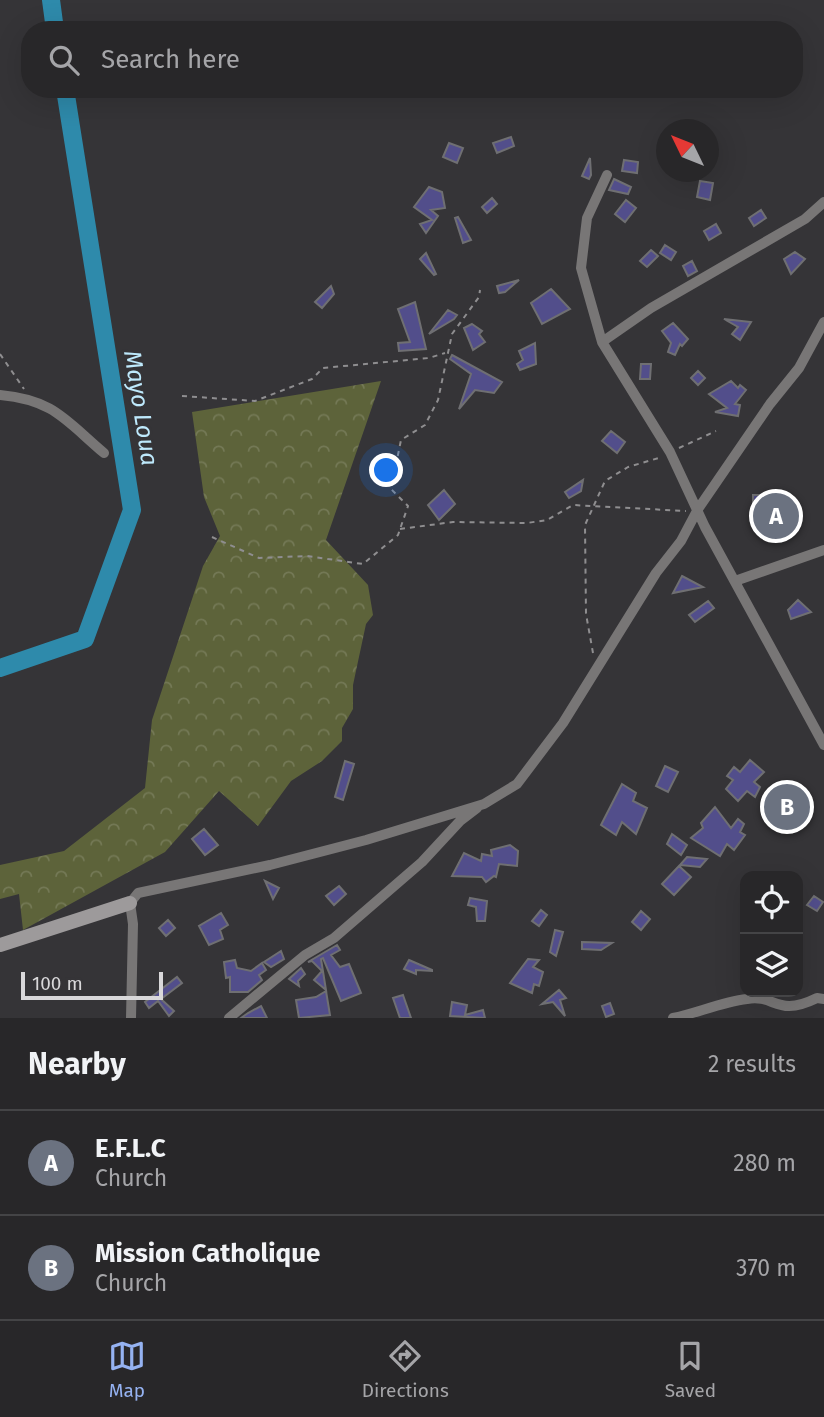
<!DOCTYPE html>
<html lang="en">
<head>
<meta charset="utf-8">
<style>
  body { margin:0; font-family:"Fira Sans",sans-serif; background:#302f31; color:#f1f3f6 }
  .controls { position:absolute; right:21px; bottom:21px; display:grid; overflow:hidden; border-radius:14px; box-shadow:0 7px 28px #0002 }
  .controls button { width:63px; height:63px; display:grid; place-items:center; padding:0; border:0; border-bottom:2px solid #444446; background:#282729; color:#f1f3f6; font:35px sans-serif }
  .compass { position:absolute; left:656px; top:119px; width:63px; height:63px; border-radius:50%; background:#282729; box-shadow:0 7px 28px #0002; rotate:313deg }
  .scale { position:absolute; left:21px; bottom:18px; width:142px; box-sizing:border-box; padding-left:7px; border:4px solid #d9d8da; border-top:0; font-size:19px; line-height:24px; white-space:nowrap; color:#d9d8da; -webkit-text-stroke:5px #353437; paint-order:stroke }
  .you { position:absolute; left:387px; top:471px; width:24px; height:24px; margin:-18px; border:5px solid #fff; border-radius:50%; background:#1a73e8; box-shadow:0 0 0 10px #1a73e833 }
  .badge { display:grid; place-items:center; width:46px; height:46px; border-radius:50%; background:#95b2f1; color:#fff; font-size:23px; font-weight:700 }
  .pin { position:absolute; translate:-50% -50%; border:4px solid #fff; box-shadow:0 2px 7px #0006 }
  .list { margin:0; padding:0; list-style:none }
  h2 { display:flex; justify-content:space-between; align-items:center; height:91px; margin:0; padding:0 28px; font-size:30px }
  h2 small { font-size:23px; font-weight:400; color:#a5a5a8 }
  .list li { display:grid; grid-template-columns:46px 1fr auto; gap:21px; align-items:center; box-sizing:border-box; height:105px; padding:0 28px; border-top:2px solid #444446 }
  .list b { display:block; font-size:26px; white-space:nowrap }
  .list p { margin:0; font-size:23px; white-space:nowrap; color:#a5a5a8 }
  .list em { font-size:23px; font-style:normal; color:#a5a5a8 }
  .icon { flex:none; width:38px; height:38px; fill:none; stroke:currentColor; stroke-width:2; stroke-linecap:round; stroke-linejoin:round }
  .map { position:relative; flex:none; width:824px; height:1018px; overflow:hidden }
  .search { position:absolute; background:#282729; box-shadow:0 7px 28px #0002; left:21px; right:21px; top:21px; height:77px; display:flex; align-items:center; gap:18px; box-sizing:border-box; padding:0 24px; border-radius:28px; color:#a5a5a8; font-size:26px }
  .sheet { height:301px; background:#282729 }
  nav { display:flex; justify-content:space-around; align-items:center; box-sizing:border-box; height:98px; border-top:2px solid #444446; background:#282729; font-size:19px; color:#a5a5a8 }
  nav a { display:grid; justify-items:center; gap:4px }
  nav .on { color:#95b2f1 }
  .map>svg:first-child { display:block }
  .forest { fill:url(#forest-crowns) }
  .lines { fill:none; stroke-linecap:round; stroke-linejoin:round }
  .river { stroke:#2e8aab; stroke-width:18 }
  .building { fill:#524e8b; stroke:#6f6f72; stroke-width:2 }
  .path { stroke:#8f8e90; stroke-width:2; stroke-dasharray:5 5; stroke-linecap:butt }
  .minor { stroke:#787676; stroke-width:10 }
  .secondary { stroke:#9d9a9b; stroke-width:14 }
  .labels { text-anchor:middle; dominant-baseline:central; stroke-width:5; stroke-linejoin:round; paint-order:stroke }
  .water-label { font-size:24px; font-style:italic; fill:#bee9fc; stroke:#353437 }
</style>
</head>
<body>
<div class="map">
<svg width="824" height="1018" viewBox="0 0 824 1018">
  <defs>
    <pattern id="forest-crowns" width="20" height="18" patternUnits="userSpaceOnUse" patternTransform="scale(1.75)"><rect width="20" height="18" fill="#5d633a"/><path d="M2 6a3 3 0 1 1 6 0M12 15a3 3 0 1 1 6 0" fill="none" stroke="#747956"/></pattern>
  </defs>
  <rect width="100%" height="100%" fill="#353437"/>
  <!-- forest -->
  <path class="forest" d="M381,381L326,540L368,585L373,615L366,624L353,685V709L342,728V741L322,761L291,781L258,826L219,791L165,852L23,930L19,894L0,899V865L64,851L145,788L152,720L203,566L220,536L204,497L192,412Z"/>
  <g class="lines">
    <!-- river -->
    <path class="river" d="M51,0L55,30
      M0,668L85,639L132,510L65,89"/>
  </g>
  <!-- building -->
  <path class="building" d="M511,137L514,146L497,153L493,143Z
    M449,143L463,148L457,163L443,157Z
    M590,158L591,175L589,179L582,176Z
    M624,160L638,162L637,173L622,171Z
    M614,179L631,187L628,194L609,190Z
    M700,181L713,183L710,200L697,197Z
    M429,187L442,192L445,208L431,210L438,216L426,233L420,224L432,220L414,207Z
    M492,198L497,204L487,213L482,207Z
    M626,200L636,208L625,222L615,214Z
    M761,210L766,218L754,226L749,218Z
    M458,217L471,240L463,243L455,218Z
    M716,224L721,233L709,240L704,231Z
    M665,245L676,252L671,260L660,253Z
    M651,250L658,256L647,267L640,261Z
    M795,252L805,259L791,274L784,259Z
    M426,253L436,274L434,275L420,259Z
    M692,261L697,271L688,276L683,266Z
    M519,280L505,292L499,293L497,286Z
    M331,286L334,294L322,308L315,302Z
    M551,289L570,309L542,324L531,303Z
    M415,302L426,349L399,351L398,343L410,342L398,309Z
    M448,310L457,315L454,319L429,334Z
    M724,319L751,322L740,340L732,334L738,327Z
    M673,323L688,339L682,346L680,344L675,355L668,352L671,343L662,331Z
    M472,324L482,331L479,334L485,342L473,350L464,328Z
    M535,343L536,364L520,370L517,364L523,360L519,351Z
    M452,355L502,382L494,393L475,390L459,409L471,374L450,359Z
    M641,364H651L650,379H640Z
    M698,371L705,378L698,385L691,378Z
    M731,381L738,388L740,385L746,390L735,404L740,405L738,416L715,412L727,408L709,394Z
    M611,431L625,442L617,453L602,441Z
    M583,480L581,491L569,498L565,492Z
    M444,490L455,504L439,520L428,505Z
    M753,495H765L764,522H753Z
    M682,576L703,587L673,593Z
    M798,600L811,612L791,619L788,610Z
    M708,601L714,608L695,622L689,615Z
    M750,760L764,772L754,782L760,787L755,797L747,791L738,801L726,789L733,780L727,776L734,767L740,772Z
    M345,761L354,764L343,800L335,797Z
    M665,766L678,772L668,792L656,786Z
    M622,784L636,793L633,801L647,808L636,834L622,822L616,835L601,825Z
    M715,807L731,828L738,819L744,824L740,832L745,835L734,850L727,844L720,856L691,838L703,828L701,823Z
    M204,829L218,845L205,855L192,839Z
    M672,834L687,845L681,855L667,844Z
    M510,845L518,851L517,866L499,864L496,877L494,876L486,882L482,877L452,876L464,853L481,861L482,854L492,856L491,850Z
    M687,857L707,859L700,867L680,865Z
    M679,866L691,877L674,895L662,884Z
    M265,881L279,888L273,899Z
    M339,886L346,894L334,905L326,896Z
    M814,896L823,902L817,911L807,905Z
    M470,898L487,901L485,921H477L476,907L468,905Z
    M541,910L547,915L539,926L532,921Z
    M641,911L650,919L641,930L632,922Z
    M221,913L228,925L220,930L223,939L209,945L199,926Z
    M168,920L175,928L166,936L159,928Z
    M555,930L563,932L556,956L550,952Z
    M582,942L612,943L601,950L582,949Z
    M337,945L340,950L331,955L340,967L349,964L361,993L341,1001L323,958L321,959L326,990L314,980L322,971L312,961L308,962Z
    M281,951L284,959L271,967L264,962Z
    M528,959L539,960L533,967L543,972L539,986L534,984L532,993L510,983Z
    M235,960L237,968L251,971L262,963L266,970L259,975L262,980L248,992H230V977L226,978L224,962Z
    M409,960L432,970V971L416,970V974L404,969Z
    M301,968L305,974L298,981L299,986L289,979Z
    M177,977L182,983L161,999L174,1011L169,1016L158,1001L149,1008L145,1002Z
    M559,990L566,998L560,1000L565,1016L553,1002L542,1004Z
    M326,991L330,1015L299,1018L296,1000L316,997Z
    M403,995L411,1018H400L393,998Z
    M452,1002L467,1005L465,1015L483,1010L485,1018L450,1016Z
    M610,1003L614,1014L606,1017L602,1006Z
    M261,1006L267,1018H241L248,1013Z"/>
  <g class="lines">
    <!-- path -->
    <path class="path" d="M0,354L24,389
      M182,396L255,401L312,379L323,368L429,358L445,353
      M679,448L716,431
      M400,529L453,522L527,523L547,520L573,505L686,511
      M212,537L259,558L307,556L363,564L398,535L408,506L391,489L401,440L425,425L438,400L452,334L479,297L480,290
      M593,653L586,614L585,525L605,481L628,467L662,457"/>
    <!-- minor -->
    <path class="minor" d="M607,175L587,218L581,268L602,342L670,452L705,527L824,745
      M602,342L651,308L805,219L824,202
      M0,395C54,400 65,420 104,453
      M735,581L824,550
      M131,1018L133,924L130,903L138,893L270,865L366,840L484,804L517,784L563,723L656,573L681,541L698,509L770,404L799,368L824,322
      M229,1018L305,955L334,938L422,862L460,821L477,808
      M673,1018C697,1013 722,1002 747,999C776,994 776,1018 817,998L824,999"/>
    <!-- secondary -->
    <path class="secondary" d="M0,945L130,903"/>
  </g>
  <g class="labels">
    <!-- water labels -->
    <g class="water-label">
      <text transform="translate(141 408) rotate(81)">Mayo Loua</text>
    </g>
  </g>
</svg>
<div class="controls">
<button><svg class="icon" aria-label="locate" viewBox="0 0 24 24"><circle cx="12" cy="12" r="6"/><path d="M12 2v4M12 18v4M2 12h4M18 12h4"/></svg></button>
<button><svg class="icon" aria-label="layers" viewBox="0 0 24 24"><path d="M12 4l9 5-9 5-9-5zM3 14l9 5 9-5"/></svg></button>
</div>
<svg class="compass" viewBox="-18 -18 36 36"><path d="M0-13l5 13h-10z" fill="#e53935"/><path d="M0 13l5-13h-10z" fill="#a5a5a8"/></svg>
<div class="scale">100 m</div>
<div class="you"></div>
<div class="pin badge" style="left:776px;top:516px;background:#6b7280">A</div>
<div class="pin badge" style="left:787px;top:807px;background:#6b7280">B</div>
<div class="search"><svg class="icon" aria-label="search" viewBox="0 0 24 24"><circle cx="10" cy="10" r="6"/><path d="M15 15l6 6"/></svg>Search here</div>
</div>
<section class="sheet">
<h2>Nearby<small>2 results</small></h2>
<ul class="list">
<li><span class="badge" style="background:#6b7280">A</span><div><b>E.F.L.C</b><p>Church</p></div><em>280 m</em></li>
<li><span class="badge" style="background:#6b7280">B</span><div><b>Mission Catholique</b><p>Church</p></div><em>370 m</em></li>
</ul>
</section>
<nav>
<a class="on"><svg class="icon" aria-label="map" viewBox="0 0 24 24"><path d="M3 6l6-2 6 2 6-2v14l-6 2-6-2-6 2zM9 4v14M15 6v14"/></svg>Map</a>
<a><svg class="icon" aria-label="directions" viewBox="0 0 24 24"><path d="M12 3l9 9-9 9-9-9zM9 14v-3h6M13 9l2 2-2 2"/></svg>Directions</a>
<a><svg class="icon" aria-label="saved" viewBox="0 0 24 24"><path d="M7 4h10v16l-5-4-5 4z"/></svg>Saved</a>
</nav>
</body>
</html>
